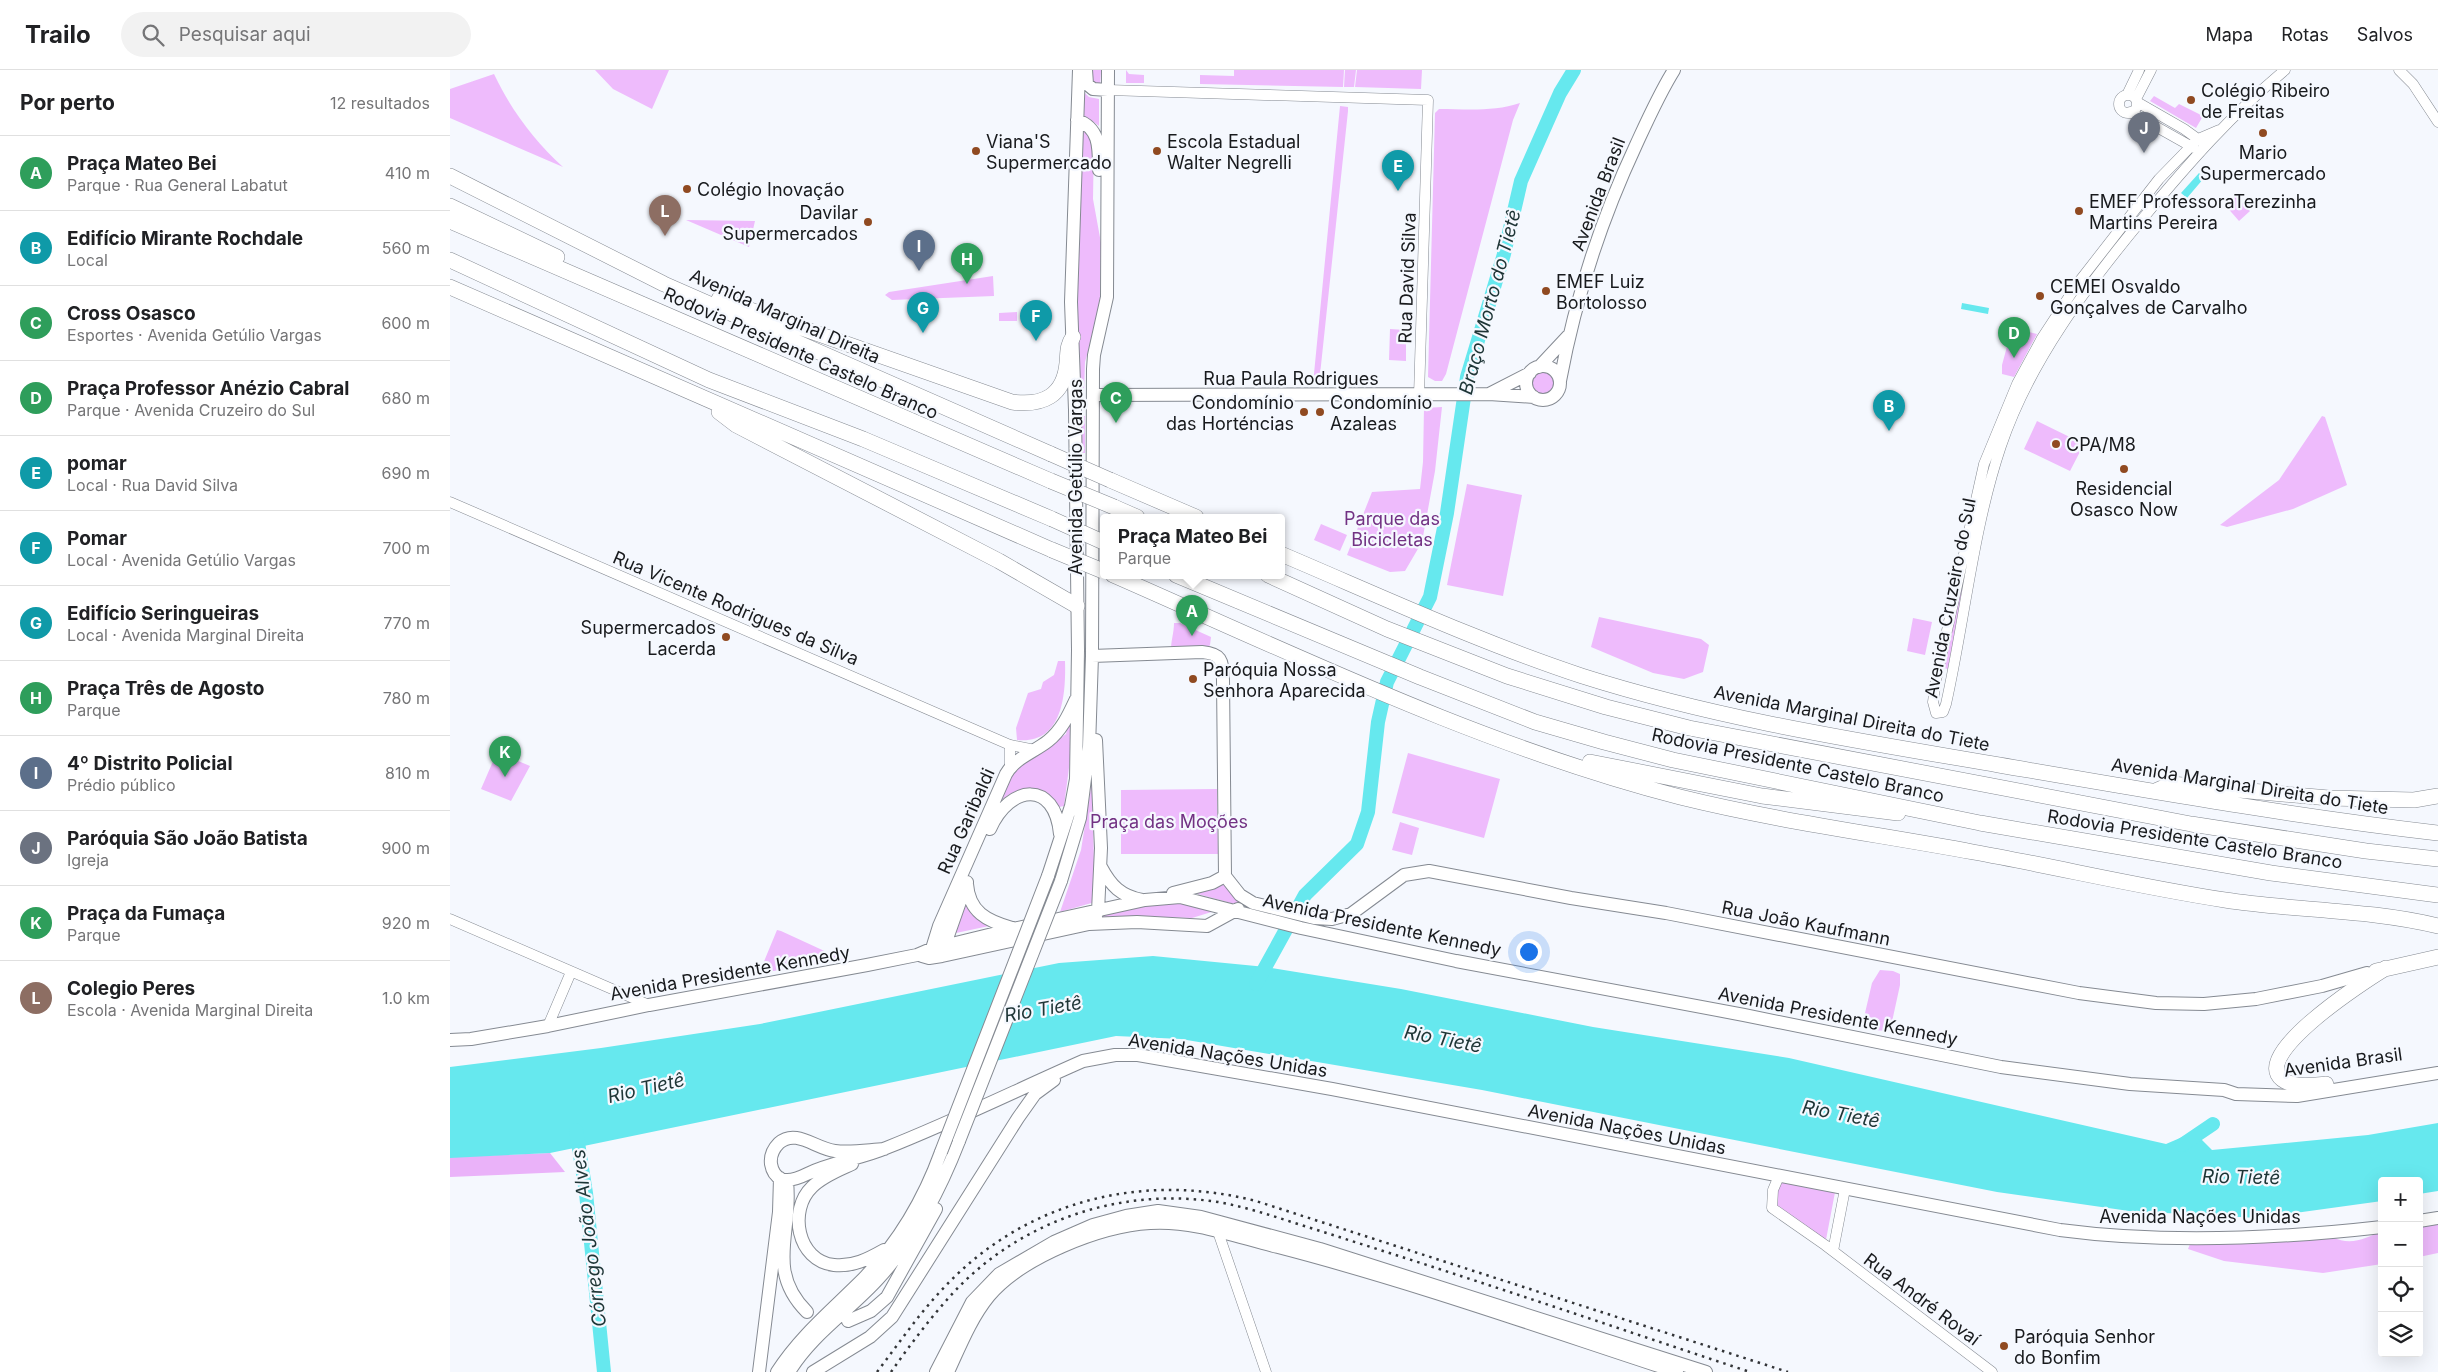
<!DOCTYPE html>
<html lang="pt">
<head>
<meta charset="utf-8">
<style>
  body { margin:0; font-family:Inter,sans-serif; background:#f2f2f2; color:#202124 }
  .controls { position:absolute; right:15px; bottom:15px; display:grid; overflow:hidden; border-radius:5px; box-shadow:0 5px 20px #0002 }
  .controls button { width:45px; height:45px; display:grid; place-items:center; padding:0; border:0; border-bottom:1px solid #e0e0e0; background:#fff; color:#202124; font:25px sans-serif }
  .you { position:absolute; left:1078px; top:881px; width:18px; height:18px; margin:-12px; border:4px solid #fff; border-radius:50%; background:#1a73e8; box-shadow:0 0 0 8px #1a73e833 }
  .badge { display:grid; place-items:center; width:32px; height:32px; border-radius:50%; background:#7c3aed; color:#fff; font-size:16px; font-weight:700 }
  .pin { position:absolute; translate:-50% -41px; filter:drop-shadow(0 1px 2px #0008) }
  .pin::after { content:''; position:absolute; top:26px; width:18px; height:15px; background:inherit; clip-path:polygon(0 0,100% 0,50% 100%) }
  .popup { position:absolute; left:650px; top:444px; width:185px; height:65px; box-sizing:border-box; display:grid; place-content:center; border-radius:5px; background:#fff; filter:drop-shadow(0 1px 4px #0005); font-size:16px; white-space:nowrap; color:#757577 }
  .popup b { font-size:19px; color:#202124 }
  .popup::after { content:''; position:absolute; left:50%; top:100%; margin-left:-10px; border:10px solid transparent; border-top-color:#fff }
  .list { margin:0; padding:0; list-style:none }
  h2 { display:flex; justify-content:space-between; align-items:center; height:65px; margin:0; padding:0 20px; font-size:21px }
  h2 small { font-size:16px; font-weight:400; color:#757577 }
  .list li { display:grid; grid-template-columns:32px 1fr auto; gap:15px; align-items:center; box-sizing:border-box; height:75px; padding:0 20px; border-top:1px solid #e0e0e0 }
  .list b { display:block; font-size:19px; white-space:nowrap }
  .list p { margin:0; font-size:16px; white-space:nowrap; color:#757577 }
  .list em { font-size:16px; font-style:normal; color:#757577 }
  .icon { flex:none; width:28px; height:28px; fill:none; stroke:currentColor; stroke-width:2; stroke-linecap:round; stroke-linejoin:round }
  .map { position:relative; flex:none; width:1988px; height:1302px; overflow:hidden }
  header { display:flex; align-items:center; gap:30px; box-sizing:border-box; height:70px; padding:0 25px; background:#fff; border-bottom:1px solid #e0e0e0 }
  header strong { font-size:24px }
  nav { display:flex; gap:28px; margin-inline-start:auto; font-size:18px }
  .search { width:350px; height:45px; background:#f2f2f2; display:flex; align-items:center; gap:12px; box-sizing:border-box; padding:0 18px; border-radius:28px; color:#757577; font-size:19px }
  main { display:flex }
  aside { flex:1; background:#fff }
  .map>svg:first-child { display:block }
  .green { fill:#eebbfc }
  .forest { fill:#eab2f9 }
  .water { fill:#66e8ee }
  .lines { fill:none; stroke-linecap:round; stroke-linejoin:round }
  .river { stroke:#66e8ee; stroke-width:14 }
  .minor-casing { stroke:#858a92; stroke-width:11 }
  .major-casing { stroke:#858a92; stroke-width:14 }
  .highway-casing { stroke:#858a92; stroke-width:16 }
  .minor { stroke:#fff; stroke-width:10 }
  .major { stroke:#fff; stroke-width:12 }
  .highway { stroke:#fff; stroke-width:15 }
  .rail { stroke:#323437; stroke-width:2.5; stroke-dasharray:2.5 5; stroke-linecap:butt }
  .major-bridge-casing { stroke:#858a92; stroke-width:14; stroke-linecap:butt }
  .highway-bridge-casing { stroke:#858a92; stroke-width:16; stroke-linecap:butt }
  .major-bridge { stroke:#fff; stroke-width:12 }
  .highway-bridge { stroke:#fff; stroke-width:15 }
  .poi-dot { fill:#904a21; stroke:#f5f8fe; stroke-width:2 }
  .labels { text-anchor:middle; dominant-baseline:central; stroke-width:4.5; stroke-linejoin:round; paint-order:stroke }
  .poi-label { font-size:18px; fill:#181a1d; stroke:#f5f8fe; text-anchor:start }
  .street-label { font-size:18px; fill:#181a1d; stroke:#f5f8fe }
  .park-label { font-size:18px; fill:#723183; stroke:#f5f8fe }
  .water-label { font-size:19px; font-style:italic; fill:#1e3536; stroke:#f5f8fe }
</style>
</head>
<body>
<header>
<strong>Trailo</strong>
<div class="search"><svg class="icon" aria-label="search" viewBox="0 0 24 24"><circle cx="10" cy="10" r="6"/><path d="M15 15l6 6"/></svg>Pesquisar aqui</div>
<nav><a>Mapa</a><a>Rotas</a><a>Salvos</a></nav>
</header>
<main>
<aside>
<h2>Por perto<small>12 resultados</small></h2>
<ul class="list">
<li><span class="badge" style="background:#2e9e5b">A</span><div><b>Praça Mateo Bei</b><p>Parque · Rua General Labatut</p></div><em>410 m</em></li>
<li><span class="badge" style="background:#0f9aa8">B</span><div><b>Edifício Mirante Rochdale</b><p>Local</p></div><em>560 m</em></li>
<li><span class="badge" style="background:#2e9e5b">C</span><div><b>Cross Osasco</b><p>Esportes · Avenida Getúlio Vargas</p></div><em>600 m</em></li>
<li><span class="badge" style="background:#2e9e5b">D</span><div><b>Praça Professor Anézio Cabral</b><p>Parque · Avenida Cruzeiro do Sul</p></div><em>680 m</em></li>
<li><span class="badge" style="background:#0f9aa8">E</span><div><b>pomar</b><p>Local · Rua David Silva</p></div><em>690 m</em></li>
<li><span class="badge" style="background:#0f9aa8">F</span><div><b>Pomar</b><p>Local · Avenida Getúlio Vargas</p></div><em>700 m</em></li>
<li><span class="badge" style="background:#0f9aa8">G</span><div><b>Edifício Seringueiras</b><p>Local · Avenida Marginal Direita</p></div><em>770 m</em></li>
<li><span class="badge" style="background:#2e9e5b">H</span><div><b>Praça Três de Agosto</b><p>Parque</p></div><em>780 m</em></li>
<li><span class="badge" style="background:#5c6f8a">I</span><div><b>4º Distrito Policial</b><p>Prédio público</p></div><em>810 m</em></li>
<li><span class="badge" style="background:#6b7280">J</span><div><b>Paróquia São João Batista</b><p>Igreja</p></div><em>900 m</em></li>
<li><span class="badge" style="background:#2e9e5b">K</span><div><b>Praça da Fumaça</b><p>Parque</p></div><em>920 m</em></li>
<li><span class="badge" style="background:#8d6e63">L</span><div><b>Colegio Peres</b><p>Escola · Avenida Marginal Direita</p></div><em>1.0 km</em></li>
</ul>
</aside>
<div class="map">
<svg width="1988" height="1302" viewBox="0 0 1988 1302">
  <rect width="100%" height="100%" fill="#f5f8fe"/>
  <!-- green -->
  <path class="green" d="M145,0H219L202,39L163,19Z
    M640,0H651L650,16L643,13Z
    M676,0L679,4L694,5V13H676Z
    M784,0H894L893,17L750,14V5L784,6Z
    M895,0H906L904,17H894Z
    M907,0H972L971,19L905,17Z
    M44,4C61,40 84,70 113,97L0,48V19Z
    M633,21L639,27L649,29V56L641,50L633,48Z
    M1704,26L1725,38L1729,34L1753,46L1746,58L1700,31Z
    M1070,33L1063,50L996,304L992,311H985L978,307L985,43L989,39C1015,39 1044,42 1070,33Z
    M890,36L898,37V41L869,314H863Z
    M634,62H638L644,68L643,129L651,173L650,240L635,292L634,322H629L626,211L631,64Z
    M1785,125L1800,141L1789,151L1775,135Z
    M236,150L305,151L299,177Z
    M543,206L544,226L442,230L435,225L439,222Z
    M567,242V251H549V243Z
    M1562,258L1587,264L1564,307L1552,304V295Z
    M940,259L956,260V291L939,290Z
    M1081 313a12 12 0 1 1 24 0a12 12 0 1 1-24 0Z
    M992,337L985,401L972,472L955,501L940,502L897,485L922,422L970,419L973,392L974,338Z
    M629,346H635V383H630Z
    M1872,346L1875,347L1897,415L1843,439L1777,457L1770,455L1829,410Z
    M1587,351L1634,374L1620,401L1574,379Z
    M1017,414L1072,425L1053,526L997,515Z
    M871,454L897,465L890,481L864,470Z
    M1520,472H1523L1498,599L1494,598Z
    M1149,547L1251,569L1259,575L1253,602L1234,609L1203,603L1141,577Z
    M1463,548L1482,552L1475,585L1457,581Z
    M724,553H730L761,567L760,575L756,580H721C721,570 724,563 724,553Z
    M608,591H615C616,624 613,675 567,670L566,658L578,623L591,619L593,612L604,605Z
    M621,654L620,690L614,736L609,737C594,716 569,713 551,731H549L563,702L616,664L618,655Z
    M47,682L80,696L61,731L31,719Z
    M958,683L1050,709L1034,768L942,743Z
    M642,711L645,832L610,842L631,780Z
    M767,719L768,784H671V720Z
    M950,752L969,758L962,785L942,780Z
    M774,811L791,831L785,834L744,823Z
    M738,832L768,840L742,848L682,846L652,848L655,843L699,835Z
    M516,833L539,856L506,863L504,861Z
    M327,860L331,861L394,890L311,903L310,901Z
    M1430,900L1443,901L1450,904V915L1440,961L1422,960L1412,956L1422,913Z
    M1329,1106L1386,1117L1375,1175L1322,1138Z
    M1988,1152V1183L1969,1187V1155Z
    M1932,1160V1194L1873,1203L1774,1191L1738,1179L1740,1174L1883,1167C1899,1176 1917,1169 1932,1160Z"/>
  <!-- forest -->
  <path class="forest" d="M100,1083L115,1102L0,1107V1087Z"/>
  <!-- water -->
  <path class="water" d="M1749,103L1754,108L1737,128L1731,123Z
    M1512,233L1539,238L1538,244L1511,239Z
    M703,886L816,897L951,919L1143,957L1339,988L1716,1074L1744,1062L1762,1080L1918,1065L1988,1053V1121L1969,1124V1111H1932V1131L1808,1148L1679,1141L1547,1122L1032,1020L731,969L666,966L100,1083L0,1088V997L151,978L310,954L609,893Z"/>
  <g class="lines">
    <!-- river -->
    <path class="river" d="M806,914L855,825L907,774L918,742L928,652L937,612L980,527L997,443L1017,307L1054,184L1071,111L1110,23L1124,0
      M126,1060L136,1123L154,1302
      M1732,1075L1763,1054"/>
    <defs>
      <path id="minor" d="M1949,0L1963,14L1988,52
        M658,20L978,30L969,326
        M1677,25L1689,0
        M1669 34a9 9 0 1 1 18 0a9 9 0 1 1-18 0Z
        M1686,29L1701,0
        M1687,32L1734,59L1752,72
        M1680,42L1744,78
        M1769,60L1748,69L1709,109L1628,213L1592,268L1567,314L1534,394L1486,610L1483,632L1486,643L1493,642L1496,634C1515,549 1523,459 1551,376C1580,290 1637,216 1694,147C1738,94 1782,44 1835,0
        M0,432L560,675L585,680
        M560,675V697
        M0,849L199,935
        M98,956L121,902
        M1329,1106L1323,1120L1322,1138L1375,1175L1542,1302
        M766,1156L816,1302
        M1383,1181L1395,1119"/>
      <path id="major" d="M636,0L637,14L643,19L658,20
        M627,50C650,58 649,78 649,100
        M1076 313a17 17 0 1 1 34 0a17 17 0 1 1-34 0Z
        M1089,297L1118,266
        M1110,311C1125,230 1151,150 1186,75C1198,49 1209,24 1224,0
        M1039,324L1080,303
        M643,325L1039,324L1084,327
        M642,586L752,582C773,584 772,591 773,610L775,806L790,825L803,833L864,848L882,849L901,844L954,805L979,801L1121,828L1216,843L1629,923L1706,933L1754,934L1806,929L1872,916L1917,903
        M540,759C560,714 605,710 610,764
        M651,797C661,816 671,826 692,830
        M598,806L621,736L626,709L628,580L625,340L621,232L629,0
        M611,811L630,748L639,677L642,586L643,299L644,285L657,227L658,0
        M517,814C519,842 537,851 562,858
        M723,823L762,813L775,806
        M645,847L648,841L651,778L646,670
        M493,880L517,812
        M480,885L489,856L556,704C565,688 584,682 598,671C612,660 619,644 626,629
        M472,886L479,888L492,886L639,854L687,852L757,856L788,839
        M0,970L21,969L98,956L199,935L417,895L467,885L481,879L563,859L695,830L730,827L851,858L1006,891L1294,945L1551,997L1680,1014L1774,1020L1786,1024L1847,1026L1988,1003
        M434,1079C418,1080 401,1083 385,1081C366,1079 346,1058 329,1073C323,1079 320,1086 321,1094C322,1100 325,1106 331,1109C339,1112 349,1108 357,1104C382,1092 410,1089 436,1078C502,1052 567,1020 633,991L665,985H688L882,1019L1610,1160C1716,1174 1826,1169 1932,1157
        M402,1094C389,1100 373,1106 362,1117C338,1140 347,1191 384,1195C403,1197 418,1189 434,1180
        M337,1112C343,1162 315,1200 357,1242
        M1969,1151L1988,1148
        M398,1251L421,1241L437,1227L486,1139
        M309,1302L329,1142L330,1108
        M327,1302C350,1266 383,1239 413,1209C448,1173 474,1129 491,1082
        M339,1302C362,1264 399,1241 428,1209C464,1170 490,1120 509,1071
        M363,1302L420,1267L442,1247L568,1048L585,1024L604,1010
        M486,1302L522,1232L549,1204L604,1172L643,1155L676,1146L708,1141L751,1147L870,1179L1256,1302
        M498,1302C510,1276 521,1248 539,1226C572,1187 650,1156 700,1153C743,1150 787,1167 828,1177C963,1212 1095,1259 1227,1302"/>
      <path id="highway" d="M0,106L214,214L601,384
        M0,136L107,187
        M0,151L601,411
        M0,190L259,310L413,369L602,449
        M0,217L602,480
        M269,229L562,332C593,336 614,326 617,293C618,283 617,275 623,267
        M269,342L286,355L549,491L627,536
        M660,410L746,447
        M664,437L687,447
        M831,484C930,526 1029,572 1132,606C1267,649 1409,671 1549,695C1695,720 1841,746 1988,763
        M663,505C848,586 1035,677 1230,727C1327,751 1426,764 1523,782C1607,797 1690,817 1775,830C1846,841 1918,839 1988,856
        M726,505L970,607L1085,652L1154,672L1223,690L1530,753L1821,803L1988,825
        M818,505L937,559L1057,606L1156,637L1239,658L1741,754L1916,781L1988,789
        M1140,692L1312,726L1448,743
        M1705,721L1721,714L1879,728L1964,730L1988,726
        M1926,901L1988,887
        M1876,1014C1866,1015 1852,1017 1842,1014C1781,996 1919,908 1936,898"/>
    </defs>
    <!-- minor casing -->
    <use href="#minor" class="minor-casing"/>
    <!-- major casing -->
    <use href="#major" class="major-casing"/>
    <!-- highway casing -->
    <use href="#highway" class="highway-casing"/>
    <!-- minor -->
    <use href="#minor" class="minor"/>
    <!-- major -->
    <use href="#major" class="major"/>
    <!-- highway -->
    <use href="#highway" class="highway"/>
    <!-- rail -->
    <path class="rail" d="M427,1302C447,1276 466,1248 488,1224C570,1132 689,1101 806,1131L1338,1302
      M441,1302C460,1275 481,1247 503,1223C571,1150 671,1117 768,1132C796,1137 823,1146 851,1155C886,1166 921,1177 955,1188C1071,1225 1185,1264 1300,1302"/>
    <defs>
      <path id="major-bridge" d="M509,1071L611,811
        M491,1082L598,806"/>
      <path id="highway-bridge" d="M601,384L660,410
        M601,411L664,437
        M602,449L653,472
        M602,480L653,501"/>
    </defs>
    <!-- major-bridge casing -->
    <use href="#major-bridge" class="major-bridge-casing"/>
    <!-- highway-bridge casing -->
    <use href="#highway-bridge" class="highway-bridge-casing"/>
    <!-- major-bridge -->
    <use href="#major-bridge" class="major-bridge"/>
    <!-- highway-bridge -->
    <use href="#highway-bridge" class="highway-bridge"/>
  </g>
  <!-- markers -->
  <g class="poi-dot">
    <circle cx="1741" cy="30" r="5"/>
    <circle cx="1813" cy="63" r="5"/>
    <circle cx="526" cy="81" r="5"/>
    <circle cx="707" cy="81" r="5"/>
    <circle cx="237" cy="119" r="5"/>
    <circle cx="1629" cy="141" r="5"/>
    <circle cx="418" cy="152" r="5"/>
    <circle cx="1096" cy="221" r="5"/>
    <circle cx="1590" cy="226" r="5"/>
    <circle cx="854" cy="342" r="5"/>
    <circle cx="870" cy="342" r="5"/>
    <circle cx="1606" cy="374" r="5"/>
    <circle cx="1674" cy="399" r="5"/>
    <circle cx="276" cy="567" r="5"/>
    <circle cx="743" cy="609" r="5"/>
    <circle cx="1554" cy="1276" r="5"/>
  </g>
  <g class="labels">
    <!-- poi labels -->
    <g class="poi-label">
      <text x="1751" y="20">Colégio Ribeiro<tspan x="1751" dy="21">de Freitas</tspan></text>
      <text x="536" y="71">Viana'S<tspan x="536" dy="21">Supermercado</tspan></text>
      <text x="717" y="71">Escola Estadual<tspan x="717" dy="21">Walter Negrelli</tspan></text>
      <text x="1813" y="82" text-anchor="middle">Mario<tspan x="1813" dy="21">Supermercado</tspan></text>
      <text x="247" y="119">Colégio Inovação</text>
      <text x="1639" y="131">EMEF ProfessoraTerezinha<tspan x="1639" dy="21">Martins Pereira</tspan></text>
      <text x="408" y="142" text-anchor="end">Davilar<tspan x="408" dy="21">Supermercados</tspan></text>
      <text x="1106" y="211">EMEF Luiz<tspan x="1106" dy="21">Bortolosso</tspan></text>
      <text x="1600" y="216">CEMEI Osvaldo<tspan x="1600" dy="21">Gonçalves de Carvalho</tspan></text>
      <text x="844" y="332" text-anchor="end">Condomínio<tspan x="844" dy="21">das Horténcias</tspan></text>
      <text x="880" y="332">Condomínio<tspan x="880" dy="21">Azaleas</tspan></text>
      <text x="1616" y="374">CPA/M8</text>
      <text x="1674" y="418" text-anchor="middle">Residencial<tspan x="1674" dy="21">Osasco Now</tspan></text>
      <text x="266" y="557" text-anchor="end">Supermercados<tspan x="266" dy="21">Lacerda</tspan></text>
      <text x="753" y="599">Paróquia Nossa<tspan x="753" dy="21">Senhora Aparecida</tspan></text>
      <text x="1564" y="1266">Paróquia Senhor<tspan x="1564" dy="21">do Bonfim</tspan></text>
    </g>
    <!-- street labels -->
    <g class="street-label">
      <text transform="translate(1148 124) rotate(-69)">Avenida Brasil</text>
      <text transform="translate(957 208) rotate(-88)">Rua David Silva</text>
      <text transform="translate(335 246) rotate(24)">Avenida Marginal Direita</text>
      <text transform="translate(351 283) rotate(24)">Rodovia Presidente Castelo Branco</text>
      <text x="841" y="308">Rua Paula Rodrigues</text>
      <text transform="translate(625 407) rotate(-90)">Avenida Getúlio Vargas</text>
      <text transform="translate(1500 528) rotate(-79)">Avenida Cruzeiro do Sul</text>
      <text transform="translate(286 538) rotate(23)">Rua Vicente Rodrigues da Silva</text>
      <text transform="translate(1402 648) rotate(11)">Avenida Marginal Direita do Tiete</text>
      <text transform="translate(1348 695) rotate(12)">Rodovia Presidente Castelo Branco</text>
      <text transform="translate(1800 716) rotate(9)">Avenida Marginal Direita do Tiete</text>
      <text transform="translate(516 751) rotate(-66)">Rua Garibaldi</text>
      <text transform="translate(1745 769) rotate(9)">Rodovia Presidente Castelo Branco</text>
      <text transform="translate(1356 853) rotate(11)">Rua João Kaufmann</text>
      <text transform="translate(932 855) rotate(12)">Avenida Presidente Kennedy</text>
      <text transform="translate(280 903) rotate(-10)">Avenida Presidente Kennedy</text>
      <text transform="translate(1388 946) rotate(11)">Avenida Presidente Kennedy</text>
      <text transform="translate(778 985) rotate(9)">Avenida Nações Unidas</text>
      <text transform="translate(1893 992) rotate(-8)">Avenida Brasil</text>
      <text transform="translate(1177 1059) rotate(11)">Avenida Nações Unidas</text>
      <text x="1750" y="1146">Avenida Nações Unidas</text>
      <text transform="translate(1472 1229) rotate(37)">Rua André Rovaí</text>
    </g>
    <!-- park labels -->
    <g class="park-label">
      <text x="942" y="448">Parque das<tspan x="942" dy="21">Bicicletas</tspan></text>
      <text x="719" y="751">Praça das Moções</text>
    </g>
    <!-- water labels -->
    <g class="water-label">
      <text transform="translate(1040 232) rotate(-75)">Braço Morto do Tietê</text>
      <text transform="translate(593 939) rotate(-10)">Rio Tietê</text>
      <text transform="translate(993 969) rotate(11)">Rio Tietê</text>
      <text transform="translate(196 1018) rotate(-13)">Rio Tietê</text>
      <text transform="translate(1391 1044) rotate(11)">Rio Tietê</text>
      <text transform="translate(1791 1107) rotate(1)">Rio Tietê</text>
      <text transform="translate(139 1168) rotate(-97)">Córrego João Alves</text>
    </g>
  </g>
</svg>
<div class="controls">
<button>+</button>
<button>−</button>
<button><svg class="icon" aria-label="locate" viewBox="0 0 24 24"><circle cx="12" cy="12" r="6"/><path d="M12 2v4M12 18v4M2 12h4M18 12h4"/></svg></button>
<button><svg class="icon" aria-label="layers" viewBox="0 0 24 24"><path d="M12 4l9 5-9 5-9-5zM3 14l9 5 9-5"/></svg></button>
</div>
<div class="you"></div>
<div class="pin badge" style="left:742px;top:566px;background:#2e9e5b">A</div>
<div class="popup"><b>Praça Mateo Bei</b>Parque</div>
<div class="pin badge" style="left:1439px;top:361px;background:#0f9aa8">B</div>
<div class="pin badge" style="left:666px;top:353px;background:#2e9e5b">C</div>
<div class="pin badge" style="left:1564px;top:288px;background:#2e9e5b">D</div>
<div class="pin badge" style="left:948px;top:121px;background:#0f9aa8">E</div>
<div class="pin badge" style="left:586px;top:271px;background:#0f9aa8">F</div>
<div class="pin badge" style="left:473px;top:263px;background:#0f9aa8">G</div>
<div class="pin badge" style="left:517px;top:214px;background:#2e9e5b">H</div>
<div class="pin badge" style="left:469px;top:201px;background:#5c6f8a">I</div>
<div class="pin badge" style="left:1694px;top:83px;background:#6b7280">J</div>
<div class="pin badge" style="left:55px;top:707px;background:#2e9e5b">K</div>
<div class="pin badge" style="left:215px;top:166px;background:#8d6e63">L</div>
</div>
</main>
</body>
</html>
